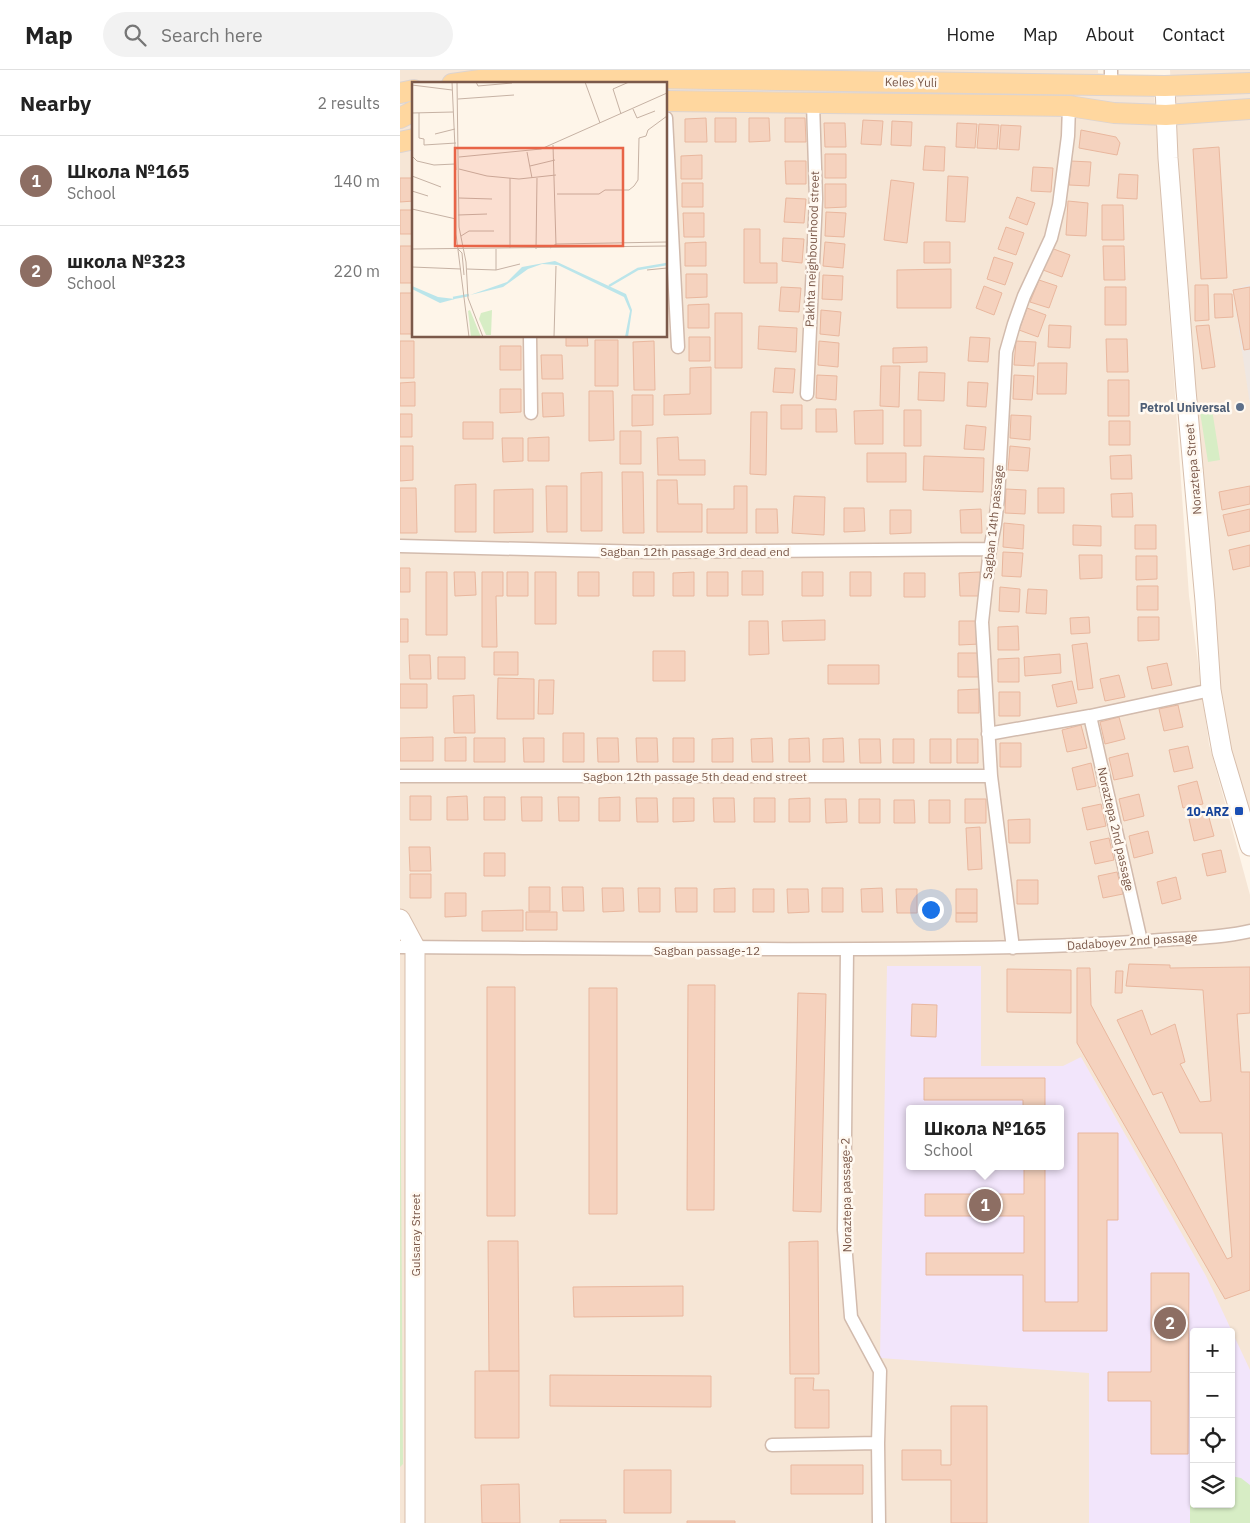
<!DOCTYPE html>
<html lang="en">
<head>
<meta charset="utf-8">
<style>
  body { margin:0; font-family:"IBM Plex Sans",sans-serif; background:#f2f2f2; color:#222 }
  .controls { position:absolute; right:15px; bottom:15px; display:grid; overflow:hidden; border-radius:5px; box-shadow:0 1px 4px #0004 }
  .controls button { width:45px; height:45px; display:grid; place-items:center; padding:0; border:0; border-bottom:1px solid #e0e0e0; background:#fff; color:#222; font:25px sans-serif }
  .you { position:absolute; left:530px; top:839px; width:18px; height:18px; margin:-12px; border:4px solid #fff; border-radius:50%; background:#1a73e8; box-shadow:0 0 0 8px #1a73e833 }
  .badge { display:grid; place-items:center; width:32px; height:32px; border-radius:50%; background:#ee6547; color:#fff; font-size:16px; font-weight:700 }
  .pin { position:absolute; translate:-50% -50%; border:2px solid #fff; box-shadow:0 1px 5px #0006 }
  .popup { position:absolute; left:506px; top:1035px; width:158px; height:65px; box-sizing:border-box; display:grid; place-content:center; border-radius:5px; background:#fff; filter:drop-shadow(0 1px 4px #0005); font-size:16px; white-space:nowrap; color:#767676 }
  .popup b { font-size:19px; color:#222 }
  .popup::after { content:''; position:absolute; left:50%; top:100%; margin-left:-10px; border:10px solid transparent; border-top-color:#fff }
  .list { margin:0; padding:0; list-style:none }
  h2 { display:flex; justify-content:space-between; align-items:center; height:65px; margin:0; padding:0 20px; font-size:21px }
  h2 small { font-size:16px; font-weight:400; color:#767676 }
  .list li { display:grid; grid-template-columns:32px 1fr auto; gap:15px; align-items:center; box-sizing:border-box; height:90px; padding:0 20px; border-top:1px solid #e0e0e0 }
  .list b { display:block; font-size:19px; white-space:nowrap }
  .list p { margin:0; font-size:16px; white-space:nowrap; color:#767676 }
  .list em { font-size:16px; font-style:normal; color:#767676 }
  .icon { flex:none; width:28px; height:28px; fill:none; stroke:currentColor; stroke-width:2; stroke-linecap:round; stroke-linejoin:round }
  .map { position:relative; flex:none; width:850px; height:1453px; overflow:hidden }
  header { display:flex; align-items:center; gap:30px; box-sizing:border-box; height:70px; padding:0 25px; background:#fff; border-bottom:1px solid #e0e0e0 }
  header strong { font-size:24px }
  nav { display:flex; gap:28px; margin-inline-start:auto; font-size:18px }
  .search { width:350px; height:45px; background:#f2f2f2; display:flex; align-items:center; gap:12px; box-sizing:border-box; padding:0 18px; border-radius:28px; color:#767676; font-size:19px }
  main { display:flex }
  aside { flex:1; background:#fff }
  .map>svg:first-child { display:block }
  .residential { fill:#f6e6d6; fill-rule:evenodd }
  .industrial { fill:#efe7e2 }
  .education { fill:#f2e5fb; fill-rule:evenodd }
  .green { fill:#d7edc5 }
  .building { fill:#f5d2be; stroke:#e9b79e }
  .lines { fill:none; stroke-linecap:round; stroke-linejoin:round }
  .minor-casing { stroke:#d2bbad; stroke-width:15 }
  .secondary-casing { stroke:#d7beac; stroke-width:21 }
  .primary-casing { stroke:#ddd4d0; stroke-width:22 }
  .minor { stroke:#fff; stroke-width:12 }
  .secondary { stroke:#fff; stroke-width:19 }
  .primary { stroke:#ffd79f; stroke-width:20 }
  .service-dot { fill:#5c6f8a; stroke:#fff9f1; stroke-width:2 }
  .transit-dot { fill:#1a4fb4; stroke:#fff9f1; stroke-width:2 }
  .labels { text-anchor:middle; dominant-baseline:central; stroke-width:5; stroke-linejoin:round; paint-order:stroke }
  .street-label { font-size:12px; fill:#7b594a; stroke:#fff9f1 }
  .service-label { font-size:12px; font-weight:bold; fill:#4e5e75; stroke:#fff9f1; text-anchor:end }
  .transit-label { font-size:12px; font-weight:bold; fill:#164399; stroke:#fff9f1; text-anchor:end }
  .inset-river { fill:none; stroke:#bbe5ea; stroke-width:2.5 }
  .inset-road { fill:none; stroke:#c6b2a4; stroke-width:1 }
  .view { fill:#e86447; fill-opacity:0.15; stroke:#e86447; stroke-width:2.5 }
  .inset-edge { fill:none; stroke:#7b594a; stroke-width:2.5 }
</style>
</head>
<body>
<header>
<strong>Map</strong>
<div class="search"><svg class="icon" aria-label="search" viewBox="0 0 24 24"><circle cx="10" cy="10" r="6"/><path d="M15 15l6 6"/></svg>Search here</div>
<nav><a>Home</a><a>Map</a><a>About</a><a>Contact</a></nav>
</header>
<main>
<aside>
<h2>Nearby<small>2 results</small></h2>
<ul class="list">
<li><span class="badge" style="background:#8d6e63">1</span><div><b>Школа №165</b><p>School</p></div><em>140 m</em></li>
<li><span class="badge" style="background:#8d6e63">2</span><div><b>школа №323</b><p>School</p></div><em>220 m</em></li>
</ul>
</aside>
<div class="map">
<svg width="850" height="1453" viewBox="0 0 850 1453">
  <rect width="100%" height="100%" fill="#fef5e9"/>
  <!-- residential -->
  <path class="residential" d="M0,0H698V3L753,9L789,526L809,674L850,825V1453H0ZM14,14H266V266H14ZM510,1039H660V1096H510ZM794,1262H831V1434H794Z
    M770,0H850V740L827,668L805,531L786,320Z"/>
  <!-- industrial -->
  <path class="industrial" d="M850,214V335L833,220Z"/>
  <!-- education -->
  <path class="education" d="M487,896H581V996H663L681,987L806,1206L850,1300V1453H689V1303L480,1288ZM510,1039H660V1096H510ZM794,1262H831V1434H794Z"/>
  <!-- green -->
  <path class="green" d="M811,333L820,390L808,392L799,336Z
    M0,937L3,1394L0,1397Z
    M831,1406L841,1408L850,1415V1453H790V1419L794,1416V1434H831Z"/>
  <!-- building -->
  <path class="building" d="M306,48L307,72H285V49Z
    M315,48H336V72H315Z
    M349,48H369L370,71L349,72Z
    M385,48H405L406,72H385Z
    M463,50L483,51L481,75L461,74Z
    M492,51L512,52L511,76L491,75Z
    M424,53H445L446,77H425Z
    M557,53L577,54L575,78L556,77Z
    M579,54L599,55L597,79L577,78Z
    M601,55L621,56L619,80L599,79Z
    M681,60L716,67L720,73L717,85L679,78Z
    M525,76L545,77L544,101L523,100Z
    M819,77L827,208L801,209L793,79Z
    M425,84H446V108H425Z
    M302,85V109H281V86Z
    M385,91H406V114H386Z
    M671,91L691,92L689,116L669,115Z
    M633,97L653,98L651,122L631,121Z
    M719,104L738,105L737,129L717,128Z
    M548,106L568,107L565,152L546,151Z
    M0,108H14V131L0,132Z
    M491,110L514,113L507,173L484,170Z
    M282,113H303V137H282Z
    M425,114H446V137L425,138Z
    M617,127L635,133L627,155L609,148Z
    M386,128L406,129L404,153L384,152Z
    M668,131L688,133L686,166L666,165Z
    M702,135H723L724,170H702Z
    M0,140H14V164H0Z
    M426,142L446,143L444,167L425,166Z
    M283,143H304V167H284Z
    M606,157L624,163L616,185L598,179Z
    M344,159H360V193H377V213H344Z
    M383,168L404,169L402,193L382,191Z
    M306,172V196H285V173Z
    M425,172L445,174L443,198L423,196Z
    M524,172H550V193H524Z
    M0,176H14V213H0Z
    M703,176H724L725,210H704Z
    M651,178L670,185L662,207L643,200Z
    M594,187L613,193L605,215L587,209Z
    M551,199V238H497V200Z
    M286,204H307V227L286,228Z
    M423,205L443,206L442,230L422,229Z
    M639,210L657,216L649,238L630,232Z
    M795,215H808L809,250L795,251Z
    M584,216L602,223L594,245L576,238Z
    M381,217L401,218L399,242L379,241Z
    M705,217H726V255H705Z
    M850,217V279L844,280L833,220Z
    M0,223H14V264H0Z
    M814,224H832L833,247L815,248Z
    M309,234V258H288V235Z
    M627,238L646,245L638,267L619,260Z
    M421,240L441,242L439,266L420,264Z
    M315,243H342V298H315Z
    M649,255L671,256L670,278L648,277Z
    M809,255L815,297L802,299L796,256Z
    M359,256L397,258L396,282L358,279Z
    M166,266H187L188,276H166Z
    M289,267H310V291H289Z
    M570,267L590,268L588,292L568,291Z
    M706,269H727L728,302H707Z
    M195,270H218V316H195Z
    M0,271H14V308H0Z
    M254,271L255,320H234L233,272Z
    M419,271L439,273L438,297L418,295Z
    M616,271L636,272L634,296L614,295Z
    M100,276H121V300H100Z
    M527,277V292L493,293V278Z
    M141,285H162L163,309H142Z
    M638,293H667L666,324H637Z
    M481,296H500L499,337L480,336Z
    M311,297V344L264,345V325L290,324V298Z
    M375,298L395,299L393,323L373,322Z
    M519,302L545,303L544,331L518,330Z
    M417,305L437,306L436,330L416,328Z
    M614,305L634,306L632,330L613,329Z
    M708,310H729V346H708Z
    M15,312V336H0V313Z
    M568,312L588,313L586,337L567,336Z
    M100,319H121V342L100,343Z
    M189,321H213L214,370L189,371Z
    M142,323H163L164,346L143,347Z
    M232,325H253V355L232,356Z
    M381,335H402V359H381Z
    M416,339H436L437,362H416Z
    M483,340V374H455L454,341Z
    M504,340H521V376H504Z
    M351,342H367L366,405L350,404Z
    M0,344H12V367H0Z
    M611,345L631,346L630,370L610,368Z
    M709,351H730V375H709Z
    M63,352H93V369H63Z
    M566,355L586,357L584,380L564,379Z
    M220,361H241V394H220Z
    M149,367V391H128V368Z
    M278,367L279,390H305V405H258L257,368Z
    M102,368H123V391L103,392Z
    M0,376H13V410L0,411Z
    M610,376L630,378L628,401L608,400Z
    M467,383H506V412H467Z
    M731,385L732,409H711L710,386Z
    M524,386L584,388L583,422L523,420Z
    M202,402V461H181V403Z
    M222,402H243L244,463H223Z
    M257,410H277L278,434H302V462H257Z
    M76,414V462H55V415Z
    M146,416H167V462H147Z
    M334,416H347V463H307V439H334Z
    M850,416V434L822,440L819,422Z
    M0,418H16L17,463H0Z
    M638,418H664V443H638Z
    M133,419V462L94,463V420Z
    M606,419L626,420L625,444L605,443Z
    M732,423L733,447H712L711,424Z
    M394,426L425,427L424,465L392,463Z
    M444,438H464L465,461L444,462Z
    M356,439H377L378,463H356Z
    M581,439L582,463H561L560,440Z
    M850,439V461L828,466L823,445Z
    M490,440H511V463L490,464Z
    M604,453L624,455L623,479L603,477Z
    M673,455L701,456V476L673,475Z
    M735,455H756V479H735Z
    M850,475V496L833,500L829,480Z
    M603,482L623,483L621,507L602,506Z
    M679,485H702V508L680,509Z
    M736,486H757V509L736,510Z
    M0,498H10V522H0Z
    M342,501H363V525H342Z
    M26,502H47V565H26Z
    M54,502H75L76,525L55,526Z
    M82,502H103V526H96L97,577H82Z
    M107,502H128V526H107Z
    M135,502H156V554H135Z
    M178,502H199V526H178Z
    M233,502H254V526H233Z
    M294,502V526H273V503Z
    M307,502H328V526H307Z
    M402,502H423V526H402Z
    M450,502H471V526H450Z
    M580,502L581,526H560L559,503Z
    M504,503H525V527H504Z
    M737,516H758V540H737Z
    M600,517L620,519L619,542L599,541Z
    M628,519L647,520L646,544L626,543Z
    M689,547L690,563L671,564L670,548Z
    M738,547H759V570L738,571Z
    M0,549H8V572H0Z
    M425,550V570L383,571L382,551Z
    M349,551H368L369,584L349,585Z
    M559,551H580V574L559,575Z
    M618,556L619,580H598V557Z
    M687,573L693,618L678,620L672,575Z
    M253,581H285V611H253Z
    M94,582H118V605H94Z
    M558,583H579V607H558Z
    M660,584L661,603L625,606L624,587Z
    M9,585H30L31,609H10Z
    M38,587H65V609H38Z
    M619,588V612H598V589Z
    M767,593L772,615L752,619L747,597Z
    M428,595H479V614H428Z
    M719,605L725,627L705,631L700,609Z
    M98,608L134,609V649H97Z
    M139,610H154L153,644H138Z
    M672,611L677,633L657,637L652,615Z
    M0,614H27V638H0Z
    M579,619V643H558V620Z
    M599,622H620V646H599Z
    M74,625L75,663H54L53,626Z
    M778,635L783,657L764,661L759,639Z
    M719,647L725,669L705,674L700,652Z
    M681,655L687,678L667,682L662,660Z
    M163,663H184V692H163Z
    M33,667V691H0V668Z
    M66,667V691H45V668Z
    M74,668H105V692H74Z
    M123,668H144V692H124Z
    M197,668H218L219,692H198Z
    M236,668H257L258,692H237Z
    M273,668H294V692H273Z
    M333,668V692H312V669Z
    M372,668L373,692H352L351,669Z
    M409,668L410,692H389V669Z
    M443,668L444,692H423V669Z
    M459,669H480L481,693H460Z
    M493,669H514V693H493Z
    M530,669H551V693H530Z
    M557,669H578V693H557Z
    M600,673H621V697H600Z
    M788,676L793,698L774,702L769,680Z
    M728,683L733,706L714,710L709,688Z
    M691,693L696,716L677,720L672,698Z
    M797,711L803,734L783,738L778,716Z
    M739,724L744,746L724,751L719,729Z
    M10,726H31V750H10Z
    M67,726L68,750H47V727Z
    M84,727H105V750H84Z
    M121,727H142V751H122Z
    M158,727H179V751H159Z
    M220,727V751H199V728Z
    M236,728H257L258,752H237Z
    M273,728H294V751L273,752Z
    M313,728H334L335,752H314Z
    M354,728H375V752H354Z
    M410,728V752H389V729Z
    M425,729H446L447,752L426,753Z
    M459,729H480V753H459Z
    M565,729H586V753H565Z
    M494,730H514L515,753H494Z
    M529,730H550V753H529Z
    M701,734L706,756L687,760L682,738Z
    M808,744L814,766L794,771L789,749Z
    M630,749V773H609L608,750Z
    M580,757L582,799L568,800L566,758Z
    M748,761L753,783L734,788L729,766Z
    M709,768L714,790L695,794L690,772Z
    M9,777H30L31,801H10Z
    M821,780L826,802L807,806L802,784Z
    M84,783H105V806H84Z
    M717,802L723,824L703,828L698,806Z
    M10,804H31V828H10Z
    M776,807L781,829L762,834L757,812Z
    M617,810H638V834H617Z
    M129,817H150V841H129Z
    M162,817H183L184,841H163Z
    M202,818H223L224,841L203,842Z
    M238,818H260V842H239Z
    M275,818H297V842H276Z
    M335,818V842H314V819Z
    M422,818H443V842H422Z
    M482,818L483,842H462L461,819Z
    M353,819H374V842H353Z
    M387,819H408L409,842L388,843Z
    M496,819H517V843H497Z
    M556,819H577V843H556Z
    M45,823H66V846L45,847Z
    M123,840V861H82V841Z
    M126,842H157V860H126Z
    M556,843H577V852H556Z
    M729,894L770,895V898L850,897V943L837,944L841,1002H850V1220L825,1229L677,973V898H690L691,935L827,1189L832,1187L822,1063H780L762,1022L753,1025L717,950L742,940L751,965L775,954L785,992L780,994L800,1032L811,1031L803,920L726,916Z
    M607,899L671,900V943L607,942Z
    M716,901H723L722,923H715Z
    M288,915H315L314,1140H287Z
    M87,917H115V1146H87Z
    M189,918H217V1144H189Z
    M398,923L426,924L421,1142L393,1141Z
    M512,934L537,935L536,967L511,966Z
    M524,1008H645V1039H623V1030H524Z
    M678,1063H718V1150H707V1261H623V1205H526V1183H624V1146H525V1124H624V1096H645V1232H678Z
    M88,1171H118L119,1301H89Z
    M418,1171L419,1304H390L389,1172Z
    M751,1203H789L788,1384H751V1331H708V1302H751Z
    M283,1216V1246L174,1247L173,1217Z
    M75,1301H119V1368H75Z
    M150,1305L311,1306V1337L150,1336Z
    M395,1308H414L413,1320H429V1358H395Z
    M551,1336H587V1453H551V1410H502V1380H541V1395H551Z
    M391,1395H463V1424H391Z
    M224,1400H271V1443H224Z
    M119,1414L120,1453H82L81,1415Z
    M160,1450H206V1453H160Z
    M287,1451H335V1453H287Z"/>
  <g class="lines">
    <defs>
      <path id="minor" d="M711,0V15
        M266,48L278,277
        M130,266L131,343
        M407,324L416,129L413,33
        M0,476L249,482L590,479
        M690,646L741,871
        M588,664L690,646L811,620
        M0,706H591
        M0,877C188,878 376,881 564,878C630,877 695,875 761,870C790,868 821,868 850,861
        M613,878L591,706L582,552L590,479L595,454L598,428L606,282L614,254L624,226L651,168L659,135L668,66L669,36
        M447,880L444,1160L451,1247L480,1301L478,1373L479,1453
        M372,1375L478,1373"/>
      <path id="secondary" d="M765,16L768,88L786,320L805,531L811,620L822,682L850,776
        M0,849L15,877V1453"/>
      <path id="primary" d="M52,14L100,7H180L765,16L850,13
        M0,23L14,20
        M266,31L669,36L714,43L766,45L850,39
        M0,48L14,41
        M0,72L14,69"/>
    </defs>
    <!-- minor casing -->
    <use href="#minor" class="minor-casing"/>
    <!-- secondary casing -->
    <use href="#secondary" class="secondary-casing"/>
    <!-- primary casing -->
    <use href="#primary" class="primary-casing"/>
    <!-- minor -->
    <use href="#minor" class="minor"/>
    <!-- secondary -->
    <use href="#secondary" class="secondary"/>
    <!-- primary -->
    <use href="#primary" class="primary"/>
  </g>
  <!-- markers -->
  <circle class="service-dot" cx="840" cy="337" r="5"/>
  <rect class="transit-dot" x="834" y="736" width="10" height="10" rx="2.5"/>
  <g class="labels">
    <!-- street labels -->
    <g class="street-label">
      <text transform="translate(511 12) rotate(1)">Keles Yuli</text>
      <text transform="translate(412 179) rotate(-88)">Pakhta neighbourhood street</text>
      <text transform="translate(793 399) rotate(-95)">Noraztepa Street</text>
      <text transform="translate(593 452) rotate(-84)">Sagban 14th passage</text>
      <text x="295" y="481">Sagban 12th passage 3rd dead end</text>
      <text x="295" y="706">Sagbon 12th passage 5th dead end street</text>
      <text transform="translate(716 759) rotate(77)">Noraztepa 2nd passage</text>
      <text transform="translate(732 871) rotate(-4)">Dadaboyev 2nd passage</text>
      <text x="307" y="880">Sagban passage-12</text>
      <text transform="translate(446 1125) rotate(-91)">Noraztepa passage-2</text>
      <text transform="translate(15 1165) rotate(-90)">Gulsaray Street</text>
    </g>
    <!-- service labels -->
    <g class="service-label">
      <text x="830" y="337">Petrol Universal</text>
    </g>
    <!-- transit labels -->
    <g class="transit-label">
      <text x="829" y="741">10-ARZ</text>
    </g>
  </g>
  <!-- overview -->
  <g transform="translate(12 12)">
    <rect width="255" height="255" fill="#fef5e9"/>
    <path d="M58,228L69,255H59L56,229ZM80,228L79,253H74L67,237L69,231Z" fill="#d7edc5"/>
    <path d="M143,179L214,212L220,228L216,255H213L218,229L212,215L146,183L130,182L116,187L91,205L58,213L95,200L110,185ZM0,204L26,215L43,217L28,221L0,207Z" fill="#bbe5ea"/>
    <path class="inset-river" d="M197,204L226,187L255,182M41,216L57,213"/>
    <path class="inset-road" d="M40,0L44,88M45,0L47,145L54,180L56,216L71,255M64,0L66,4L100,1M173,0L188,41M0,3L40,8M46,17L102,13M221,27L225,36L243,29M0,31L41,30M7,31V56L12,57V63L44,61M209,32L201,7L217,0M23,52L43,47M141,63L144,163M115,70L120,96M0,74L5,79L22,83L43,82M47,75L129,67L255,11M118,84L143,78M47,87L75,94L107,97L144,93M0,94L29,105M44,108V152L57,255M0,109L16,114M145,112H187L193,108H217L222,104L226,98L227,56L234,54L236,48L255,34M47,116L80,117M0,127L44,137M46,133L75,132M49,154L57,149H82M98,166V96M138,166L144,162L255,160M0,167L255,164M46,167L50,171L52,193M84,167V188M124,167L125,96M0,185L49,187M55,187L84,188L108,182M235,188L255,186M142,255L144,184"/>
    <path class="view" d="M43,66H211V164H43Z"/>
    <rect width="255" height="255" class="inset-edge"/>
  </g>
</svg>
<div class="controls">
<button>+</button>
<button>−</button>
<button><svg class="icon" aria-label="locate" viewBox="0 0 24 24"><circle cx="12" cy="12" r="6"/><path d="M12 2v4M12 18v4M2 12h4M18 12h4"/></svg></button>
<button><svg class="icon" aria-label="layers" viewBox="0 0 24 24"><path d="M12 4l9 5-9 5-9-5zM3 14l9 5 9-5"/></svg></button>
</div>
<div class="you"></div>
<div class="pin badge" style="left:585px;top:1135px;background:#8d6e63">1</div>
<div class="popup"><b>Школа №165</b>School</div>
<div class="pin badge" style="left:770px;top:1253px;background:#8d6e63">2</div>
</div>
</main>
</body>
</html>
